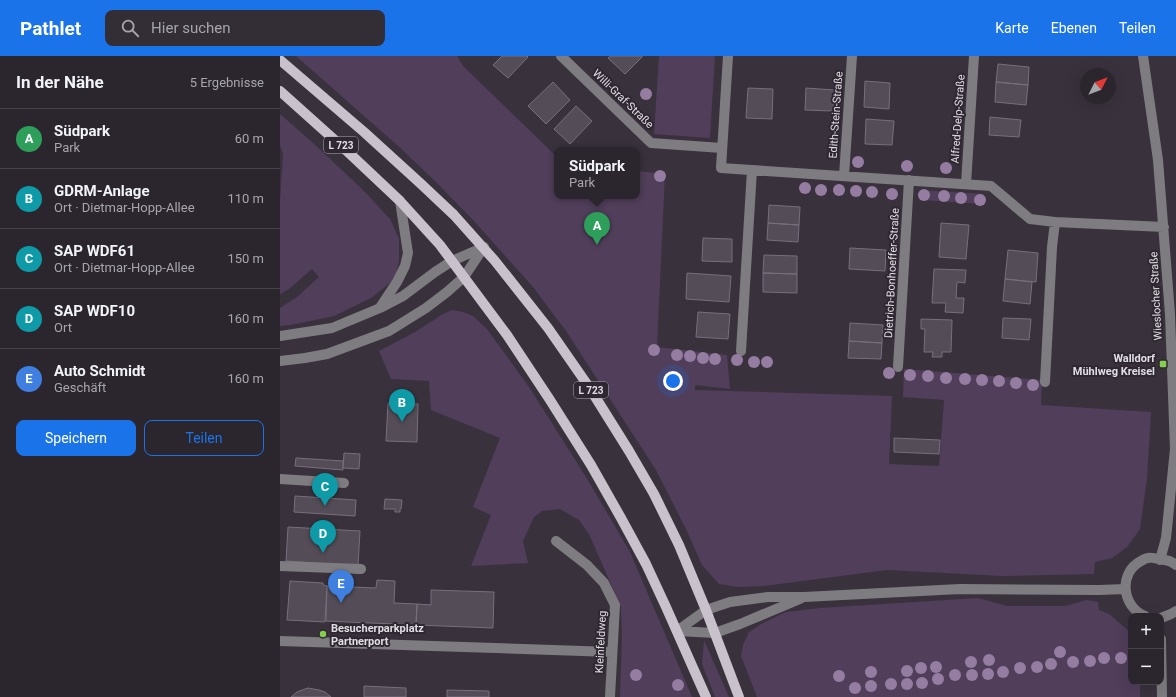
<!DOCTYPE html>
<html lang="de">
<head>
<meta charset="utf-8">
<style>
  body { margin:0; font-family:Roboto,sans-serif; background:#332e36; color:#f1f3f6 }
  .controls { position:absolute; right:12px; bottom:12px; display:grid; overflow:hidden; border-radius:8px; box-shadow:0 4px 16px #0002 }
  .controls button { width:36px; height:36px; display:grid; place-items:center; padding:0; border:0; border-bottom:1px solid #47434a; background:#2b262e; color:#f1f3f6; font:20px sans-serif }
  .compass { position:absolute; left:800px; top:12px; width:36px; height:36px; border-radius:50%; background:#2b262e; box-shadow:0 4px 16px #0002; rotate:48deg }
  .you { position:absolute; left:393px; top:325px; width:14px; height:14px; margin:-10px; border:3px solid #fff; border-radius:50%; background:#1a73e8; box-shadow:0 0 0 6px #1a73e833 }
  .badge { display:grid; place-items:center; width:26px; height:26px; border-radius:50%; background:#1a73e8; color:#fff; font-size:13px; font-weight:700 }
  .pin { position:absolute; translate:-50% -33px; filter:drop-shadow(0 1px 2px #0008) }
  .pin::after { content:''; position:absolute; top:21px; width:14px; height:12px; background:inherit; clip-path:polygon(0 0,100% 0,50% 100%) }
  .popup { position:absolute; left:274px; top:91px; width:86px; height:52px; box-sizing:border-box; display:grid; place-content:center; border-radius:8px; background:#2b262e; filter:drop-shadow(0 1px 3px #0005); font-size:13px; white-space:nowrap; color:#a6a5aa }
  .popup b { font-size:15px; color:#f1f3f6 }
  .popup::after { content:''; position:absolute; left:50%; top:100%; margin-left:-8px; border:8px solid transparent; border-top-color:#2b262e }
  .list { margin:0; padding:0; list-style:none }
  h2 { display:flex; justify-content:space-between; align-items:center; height:52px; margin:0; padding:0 16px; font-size:17px }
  h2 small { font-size:13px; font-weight:400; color:#a6a5aa }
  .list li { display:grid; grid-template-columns:26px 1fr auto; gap:12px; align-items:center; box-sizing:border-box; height:60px; padding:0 16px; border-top:1px solid #47434a }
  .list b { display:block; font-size:15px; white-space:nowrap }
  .list p { margin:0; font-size:13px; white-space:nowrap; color:#a6a5aa }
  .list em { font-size:13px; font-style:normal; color:#a6a5aa }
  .actions { display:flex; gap:8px; padding:12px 16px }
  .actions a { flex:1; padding:9px 0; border:1px solid #1a73e8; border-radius:8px; text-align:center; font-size:14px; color:#1a73e8 }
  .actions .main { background:#1a73e8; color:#fff }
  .icon { flex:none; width:22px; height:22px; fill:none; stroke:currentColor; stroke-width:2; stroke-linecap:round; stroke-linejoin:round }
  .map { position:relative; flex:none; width:896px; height:641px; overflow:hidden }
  header { display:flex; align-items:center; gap:24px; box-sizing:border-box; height:56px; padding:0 20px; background:#1a73e8; color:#fff }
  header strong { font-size:19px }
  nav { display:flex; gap:22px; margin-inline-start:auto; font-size:14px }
  .search { width:280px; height:36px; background:#332e36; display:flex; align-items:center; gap:10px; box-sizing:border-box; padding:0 14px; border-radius:8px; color:#a6a5aa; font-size:15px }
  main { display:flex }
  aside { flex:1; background:#2b262e }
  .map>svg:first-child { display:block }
  .green { fill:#503e5a }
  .building { fill:#544d58; stroke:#776f7b }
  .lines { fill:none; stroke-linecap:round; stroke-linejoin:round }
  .minor { stroke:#7f7c81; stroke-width:10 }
  .major { stroke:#c9c2cd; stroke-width:10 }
  .tree { fill:#957da2 }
  .poi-dot { fill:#84cf4d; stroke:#2f2832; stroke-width:1.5 }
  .labels { text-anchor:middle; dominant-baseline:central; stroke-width:4; stroke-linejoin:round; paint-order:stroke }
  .shield { fill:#2f2832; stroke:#aca7af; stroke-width:1 }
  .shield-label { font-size:10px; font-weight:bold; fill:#e1dde4 }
  .street-label { font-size:11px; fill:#e1dde4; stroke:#2f2832 }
  .poi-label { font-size:11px; font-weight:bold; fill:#e1dde4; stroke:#2f2832; text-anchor:end }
</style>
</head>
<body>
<header>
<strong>Pathlet</strong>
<div class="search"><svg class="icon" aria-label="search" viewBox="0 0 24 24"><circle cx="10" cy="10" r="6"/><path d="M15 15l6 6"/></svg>Hier suchen</div>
<nav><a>Karte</a><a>Ebenen</a><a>Teilen</a></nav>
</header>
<main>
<aside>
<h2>In der Nähe<small>5 Ergebnisse</small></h2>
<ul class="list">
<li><span class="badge" style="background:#2e9e5b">A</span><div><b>Südpark</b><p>Park</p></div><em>60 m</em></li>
<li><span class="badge" style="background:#0f9aa8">B</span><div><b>GDRM-Anlage</b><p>Ort · Dietmar-Hopp-Allee</p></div><em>110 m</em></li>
<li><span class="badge" style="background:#0f9aa8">C</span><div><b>SAP WDF61</b><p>Ort · Dietmar-Hopp-Allee</p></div><em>150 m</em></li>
<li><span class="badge" style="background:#0f9aa8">D</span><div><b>SAP WDF10</b><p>Ort</p></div><em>160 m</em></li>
<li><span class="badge" style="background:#3f7fe0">E</span><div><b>Auto Schmidt</b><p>Geschäft</p></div><em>160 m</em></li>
</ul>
<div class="actions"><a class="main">Speichern</a><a>Teilen</a></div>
</aside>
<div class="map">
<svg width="896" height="641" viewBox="0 0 896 641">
  <rect width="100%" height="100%" fill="#39323d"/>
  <!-- green -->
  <path class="green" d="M16,0H177L183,10L277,101V140H317L322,145L328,140H357V115L385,118L377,291L447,299L450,333L415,329V334L612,340L609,408L659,410L664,344L623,341L624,313L762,324L761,349L871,356L867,423L860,473L847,491L832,502L815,506L814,518L722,520L607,514L484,530L458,531L439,528L422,509L405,471L376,414L286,275L253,231L193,164L155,125L117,89Z
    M379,0H435L430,82L374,78Z
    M0,58L32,86L82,133L110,163L119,183V205L115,223L91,242L54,260L11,269L0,270V252L17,241L39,221L32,213L9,233L0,238V144L3,98L0,89Z
    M640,134L704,138V148L640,144Z
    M172,254L183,256L193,260L207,273L249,331L306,421L350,496L412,641H340L342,580L341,551L309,478L299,464L280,453L262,455L254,461L243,485L248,507L191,510L211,459L193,451L220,382L151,354L149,325L111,323L99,295L135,276L163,258Z
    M698,542L727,550H785L806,544L818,546L819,554L829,558L850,576L851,626H860V641H477L461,600L463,589L469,576L483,567L506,556L540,552Z
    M424,584L449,641H435L422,608Z"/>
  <!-- building -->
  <path class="building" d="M222,0H247L248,1L228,22L213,9Z
    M331,0H362V1L345,18L328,2Z
    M718,8L749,11L748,29L716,26Z
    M585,25L610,27L609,53L584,51Z
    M273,26L290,44L266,68L248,50Z
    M716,26L748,29L746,49L715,46Z
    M468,32L493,33L492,63L466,62Z
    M526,32L554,34L553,55L525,54Z
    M296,50L312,65L290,88L274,73Z
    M710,61L741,64L739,81L709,79Z
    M586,63L614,65L612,89L585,88Z
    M489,149L520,151L519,169L488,167Z
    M488,167L519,169L518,186L487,184Z
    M661,167L689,169L686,203L659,201Z
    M423,182L452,183V206L422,205Z
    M570,192L606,194L605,215L569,213Z
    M728,194L758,197L756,226L725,223Z
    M484,199L517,200V218L483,217Z
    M654,213L686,214L685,227L677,226L676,242H684L683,257L665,256L666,247H652Z
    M407,217L451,220L449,246L406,243Z
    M483,217L517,218V237L483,236Z
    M725,223L752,226L750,248L723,245Z
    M418,256L450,258L448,283L416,281Z
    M723,262L751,263L749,284L722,282Z
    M641,263L672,264L671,296H662V301H652L653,296H644L645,273H641Z
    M570,267L603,269L602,287L569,285Z
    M569,285L602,287L601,303L568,302Z
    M108,347L138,348L137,386L106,385Z
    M614,382L660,384L659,398L614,396Z
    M64,397L80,398L79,413L63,412Z
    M16,402L63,405V414L15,410Z
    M15,440L76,444L75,460L14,456Z
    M105,443L122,444L121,453H120V456H115V453H104Z
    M8,471L80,475L78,510L6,505Z
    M97,524L115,525L114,547L137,548L136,569L46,565L47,530L96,532Z
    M10,525L43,527V529L47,530L45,566L7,564Z
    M151,534L214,536L213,572L136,569L137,548L151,549Z
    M84,630L126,632V641H84Z
    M28,632L39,634L45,636L51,641H11L17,636Z
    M167,634L209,635V641H167Z"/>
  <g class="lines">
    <!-- minor -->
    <path class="minor" d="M281,0L371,87L442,92
      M448,0L441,112L711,130L750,163L775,166L884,171
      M863,0L878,104L890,258L895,393L886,482L880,504
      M564,120L572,0
      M686,128L694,0
      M101,250L117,226L125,210L128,197L120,145
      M0,280L52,272L100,252L123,240L155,216L172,205L204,191
      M461,295L472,114
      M0,305L25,302L47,298L109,275L146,252L167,236L184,221L204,191
      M618,311L629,124
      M765,326L772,191L775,166
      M0,423L64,427
      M276,485L307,509L324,527L335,549L330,641
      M0,510L81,513
      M865,560C842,551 838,517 861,505C864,503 869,501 873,502C875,502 877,503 879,503C887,505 889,503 896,509
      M881,562L891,558L896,555
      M397,575L426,554L450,546L488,541H524L680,533L819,534L845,533
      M397,575L435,577L460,568L520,543
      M881,583L882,641
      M0,585L332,596"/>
    <!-- major -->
    <path class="major" d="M0,4L84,76L140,127L174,159L215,205L268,272L309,331L349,395L374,438L399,489L426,554L459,641
      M0,35L68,96L120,145L160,189L227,279L270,344L311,409L341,462L366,508L386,551L426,641"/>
  </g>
  <!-- trees -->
  <g class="tree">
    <circle cx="366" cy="38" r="6"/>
    <circle cx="578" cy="106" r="6"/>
    <circle cx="627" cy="110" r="6"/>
    <circle cx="666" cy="112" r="6"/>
    <circle cx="380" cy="120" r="6"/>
    <circle cx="525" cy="132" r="6"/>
    <circle cx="541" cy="134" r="6"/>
    <circle cx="559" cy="134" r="6"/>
    <circle cx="576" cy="135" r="6"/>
    <circle cx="592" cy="136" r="6"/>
    <circle cx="612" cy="138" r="6"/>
    <circle cx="644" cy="139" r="6"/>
    <circle cx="664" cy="140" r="6"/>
    <circle cx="681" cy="142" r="6"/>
    <circle cx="700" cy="144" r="6"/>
    <circle cx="374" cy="294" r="6"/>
    <circle cx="397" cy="299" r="6"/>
    <circle cx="410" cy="300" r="6"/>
    <circle cx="423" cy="302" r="6"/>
    <circle cx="435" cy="303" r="6"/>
    <circle cx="457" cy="304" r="6"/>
    <circle cx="474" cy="306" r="6"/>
    <circle cx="487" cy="306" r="6"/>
    <circle cx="609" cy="317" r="6"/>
    <circle cx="630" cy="319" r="6"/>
    <circle cx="648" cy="320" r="6"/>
    <circle cx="666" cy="322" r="6"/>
    <circle cx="685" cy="323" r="6"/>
    <circle cx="702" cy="324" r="6"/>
    <circle cx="719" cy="325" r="6"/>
    <circle cx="736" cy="327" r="6"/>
    <circle cx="753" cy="329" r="6"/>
    <circle cx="780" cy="596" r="6"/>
    <circle cx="824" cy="602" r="6"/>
    <circle cx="841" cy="602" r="6"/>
    <circle cx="709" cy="604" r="6"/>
    <circle cx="810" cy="605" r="6"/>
    <circle cx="691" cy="606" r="6"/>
    <circle cx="793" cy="606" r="6"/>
    <circle cx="771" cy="608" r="6"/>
    <circle cx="656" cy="611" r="6"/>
    <circle cx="757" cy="611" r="6"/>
    <circle cx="641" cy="612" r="6"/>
    <circle cx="740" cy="612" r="6"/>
    <circle cx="627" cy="615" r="6"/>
    <circle cx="591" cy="616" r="6"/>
    <circle cx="723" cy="616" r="6"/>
    <circle cx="708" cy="618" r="6"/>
    <circle cx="356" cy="619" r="6"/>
    <circle cx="675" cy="619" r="6"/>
    <circle cx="692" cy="619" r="6"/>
    <circle cx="559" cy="620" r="6"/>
    <circle cx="658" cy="623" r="6"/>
    <circle cx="642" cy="627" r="6"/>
    <circle cx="611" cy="628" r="6"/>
    <circle cx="627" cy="628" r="6"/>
    <circle cx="398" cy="629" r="6"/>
    <circle cx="591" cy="630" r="6"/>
    <circle cx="575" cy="632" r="6"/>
  </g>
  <!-- markers -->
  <g class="poi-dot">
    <rect x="879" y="304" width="8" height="8" rx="2"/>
    <circle cx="43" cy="578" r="4"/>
  </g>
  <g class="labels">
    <!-- shield labels -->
    <g class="shield">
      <rect x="44" y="81" width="34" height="16" rx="3"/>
      <rect x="294" y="326" width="34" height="16" rx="3"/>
    </g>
    <g class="shield-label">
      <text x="61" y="89">L 723</text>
      <text x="311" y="334">L 723</text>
    </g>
    <!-- street labels -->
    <g class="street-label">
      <text transform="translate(343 43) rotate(44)">Willi-Graf-Straße</text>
      <text transform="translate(556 59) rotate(-86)">Edith-Stein-Straße</text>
      <text transform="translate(678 63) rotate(-86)">Alfred-Delp-Straße</text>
      <text transform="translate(612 217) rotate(-87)">Dietrich-Bonhoeffer-Straße</text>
      <text transform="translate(876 240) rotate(-93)">Wieslocher Straße</text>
      <text transform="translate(321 586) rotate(-87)">Kleinfeldweg</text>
    </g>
    <!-- poi labels -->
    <g class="poi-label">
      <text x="875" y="302">Walldorf<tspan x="875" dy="13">Mühlweg Kreisel</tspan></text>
      <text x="51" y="572" text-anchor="start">Besucherparkplatz<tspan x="51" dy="13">Partnerport</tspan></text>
    </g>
  </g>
</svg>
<div class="controls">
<button>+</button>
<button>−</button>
</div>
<svg class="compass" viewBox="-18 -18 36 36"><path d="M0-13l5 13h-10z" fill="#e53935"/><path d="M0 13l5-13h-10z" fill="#a6a5aa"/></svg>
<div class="you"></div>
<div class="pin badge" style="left:317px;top:189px;background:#2e9e5b">A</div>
<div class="popup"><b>Südpark</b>Park</div>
<div class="pin badge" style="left:122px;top:366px;background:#0f9aa8">B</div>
<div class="pin badge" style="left:45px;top:450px;background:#0f9aa8">C</div>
<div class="pin badge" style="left:43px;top:497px;background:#0f9aa8">D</div>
<div class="pin badge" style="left:61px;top:547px;background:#3f7fe0">E</div>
</div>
</main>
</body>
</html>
